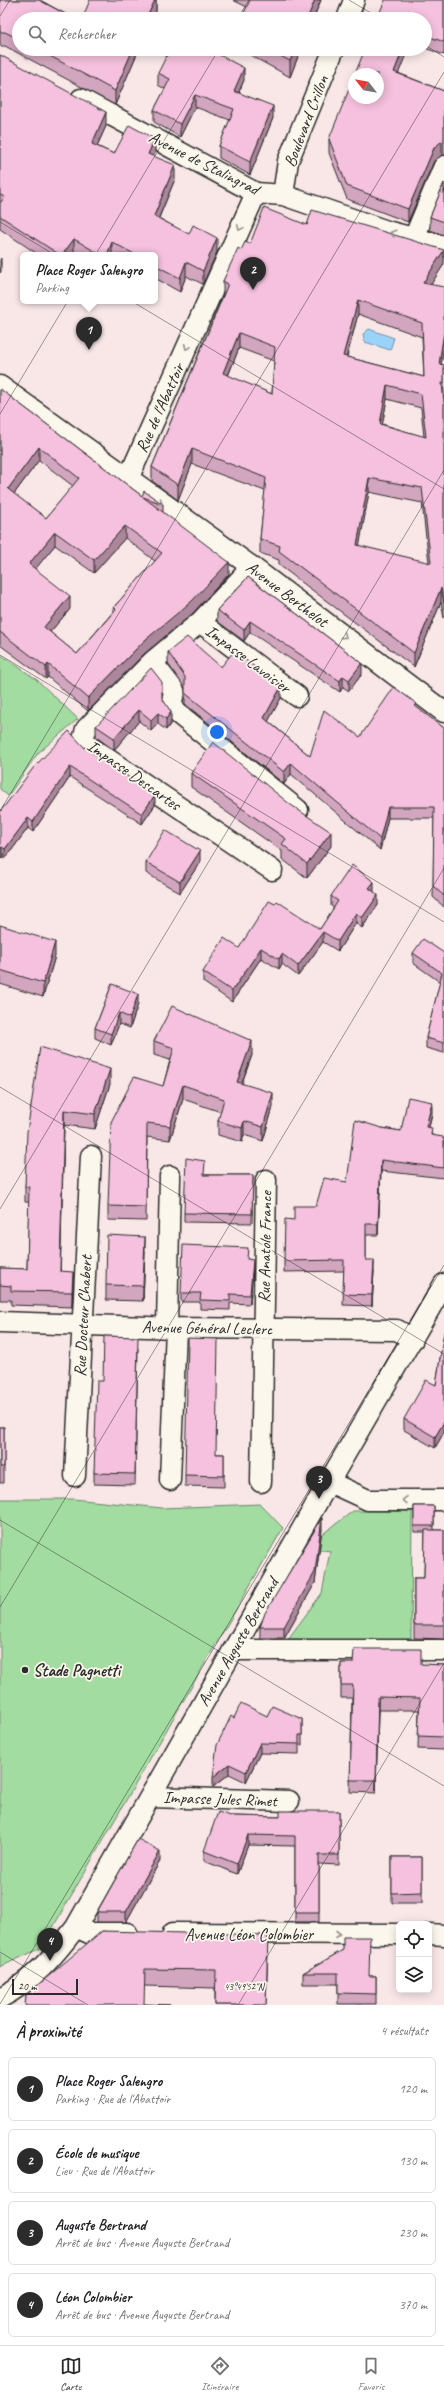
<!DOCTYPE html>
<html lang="fr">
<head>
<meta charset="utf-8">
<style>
  body { margin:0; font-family:Caveat,sans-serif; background:#f6f6f6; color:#202124 }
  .controls { position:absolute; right:12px; bottom:12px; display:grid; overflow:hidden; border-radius:6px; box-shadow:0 2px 10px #0003 }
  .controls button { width:36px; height:36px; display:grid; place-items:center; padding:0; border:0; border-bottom:1px solid #e0e0e0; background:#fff; color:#202124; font:20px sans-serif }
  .compass { position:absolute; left:348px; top:68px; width:36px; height:36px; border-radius:50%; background:#fff; box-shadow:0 2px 10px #0003; rotate:301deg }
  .scale { position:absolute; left:12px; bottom:10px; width:66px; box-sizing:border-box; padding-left:4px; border:2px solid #2b2b2b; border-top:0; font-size:11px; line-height:14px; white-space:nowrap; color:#2b2b2b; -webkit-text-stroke:3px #fbf7ec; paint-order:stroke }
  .you { position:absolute; left:217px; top:732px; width:14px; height:14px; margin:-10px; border:3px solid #fff; border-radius:50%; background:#1a73e8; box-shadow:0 0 0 6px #1a73e833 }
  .badge { display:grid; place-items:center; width:26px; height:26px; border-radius:50%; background:#2b2b2b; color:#fff; font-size:13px; font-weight:700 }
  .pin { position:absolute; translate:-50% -33px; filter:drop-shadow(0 1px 2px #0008) }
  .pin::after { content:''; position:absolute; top:21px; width:14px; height:12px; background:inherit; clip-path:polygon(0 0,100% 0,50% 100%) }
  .popup { position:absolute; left:20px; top:252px; width:138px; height:52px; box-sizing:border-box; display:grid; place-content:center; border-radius:6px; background:#fff; filter:drop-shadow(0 1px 3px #0005); font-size:13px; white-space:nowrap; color:#757577 }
  .popup b { font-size:15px; color:#202124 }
  .popup::after { content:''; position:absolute; left:50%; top:100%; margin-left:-8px; border:8px solid transparent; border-top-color:#fff }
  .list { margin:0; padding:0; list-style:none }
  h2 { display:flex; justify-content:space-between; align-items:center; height:52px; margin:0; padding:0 16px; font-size:17px }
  h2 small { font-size:13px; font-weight:400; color:#757577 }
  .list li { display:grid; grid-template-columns:26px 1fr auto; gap:12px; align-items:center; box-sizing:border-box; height:64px; margin:0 8px 8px; padding:0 8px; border:1px solid #e0e0e0; border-radius:6px }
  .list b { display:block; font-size:15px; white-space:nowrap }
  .list p { margin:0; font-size:13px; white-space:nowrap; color:#757577 }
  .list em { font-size:13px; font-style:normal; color:#757577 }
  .icon { flex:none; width:22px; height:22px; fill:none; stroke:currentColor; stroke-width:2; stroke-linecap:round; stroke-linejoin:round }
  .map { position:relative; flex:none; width:444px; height:2005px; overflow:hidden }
  .search { position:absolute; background:#fff; box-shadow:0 2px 10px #0003; left:12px; right:12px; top:12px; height:44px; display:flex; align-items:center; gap:10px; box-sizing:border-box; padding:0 14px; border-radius:22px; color:#757577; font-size:15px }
  .sheet { height:340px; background:#fff }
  nav { display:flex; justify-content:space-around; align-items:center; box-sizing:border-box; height:56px; border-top:1px solid #e0e0e0; background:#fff; font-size:11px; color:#757577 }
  nav a { display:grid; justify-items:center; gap:2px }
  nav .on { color:#2b2b2b }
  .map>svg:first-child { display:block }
  .green { fill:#a3dca1; stroke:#678466 }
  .water { fill:#9ad3f9; stroke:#6e90a7 }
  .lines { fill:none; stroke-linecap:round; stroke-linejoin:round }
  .minor-casing { stroke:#2b2b2b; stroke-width:23 }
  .minor { stroke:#fbf7ec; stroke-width:20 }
  .wall { fill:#d3a6bf; stroke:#2b2b2b; fill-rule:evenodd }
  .shaded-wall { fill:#ac879b; stroke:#2b2b2b }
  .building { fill:#f5c1de; stroke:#2b2b2b; fill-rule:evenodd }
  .oneway { stroke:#93918c }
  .ticks { fill:none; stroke:#2b2b2b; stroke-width:1; stroke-opacity:0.45 }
  .poi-dot { fill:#2b2b2b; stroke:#fbf7ec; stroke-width:1.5 }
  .labels { text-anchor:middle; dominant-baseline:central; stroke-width:3.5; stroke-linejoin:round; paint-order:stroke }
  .street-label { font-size:17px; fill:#2b2b2b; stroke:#fbf7ec }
  .poi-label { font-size:17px; font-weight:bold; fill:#2b2b2b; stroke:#fbf7ec; text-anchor:start }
  .ticks-label { font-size:10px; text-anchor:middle; fill:#2b2b2b; stroke:#fbf7ec; stroke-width:3.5; stroke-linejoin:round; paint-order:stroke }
</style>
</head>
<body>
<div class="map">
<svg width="444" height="2005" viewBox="0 0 444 2005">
  <rect width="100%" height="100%" fill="#f9e7e8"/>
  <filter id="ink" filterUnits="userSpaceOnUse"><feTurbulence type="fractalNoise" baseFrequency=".025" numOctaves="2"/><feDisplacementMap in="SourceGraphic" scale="8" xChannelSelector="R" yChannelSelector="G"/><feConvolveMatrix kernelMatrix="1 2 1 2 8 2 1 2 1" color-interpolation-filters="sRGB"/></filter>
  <g filter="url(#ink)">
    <!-- green -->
    <path class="green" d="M0,654L36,679L78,719L38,753L8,796L0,789Z
      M0,1499H73L162,1508L260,1504L283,1528L41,1948L0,1967Z
      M353,1511H412L411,1641L288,1639L322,1593L330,1551L315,1549L316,1539Z"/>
    <!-- water -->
    <path class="water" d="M369,329L394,338L390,350L365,342L363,334Z"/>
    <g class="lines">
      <defs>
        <path id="minor" d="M347,19L354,0
          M81,99L256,193L283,195L390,232L444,246
          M283,195L288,161L334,49
          M414,238L444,166
          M0,386L248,564L444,712
          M128,479L256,193
          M252,567L200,622L152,662L86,729L83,740L90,747L272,870
          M200,622L297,696
          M152,662L173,689L175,693C170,700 172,705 176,712L298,810
          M0,1322L176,1328L397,1330L413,1339
          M167,1327L170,1176
          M75,1476L91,1156
          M170,1480L176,1328
          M261,1482L266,1180
          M329,1482L368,1500H444
          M233,1650H444
          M150,1797L289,1801
          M76,1927L89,1933H127
          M173,1933L399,1934
          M429,1934L444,1935
          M0,1998C34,1980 53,1957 76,1927L319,1499L444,1284"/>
      </defs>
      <!-- minor casing -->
      <use href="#minor" class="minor-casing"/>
      <!-- minor -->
      <use href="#minor" class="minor"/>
    </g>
    <!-- wall -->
    <path class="wall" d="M0,0H40L71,17L82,19L156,0V11L152,19H19V49H139L115,105L5,46H0Z
      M233,0H321L313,19H243V15L247,7Z
      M444,0V55L425,48V19Z
      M248,49H301L290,77L248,54Z
      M0,55L106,126L97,146L114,154L155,153L153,156L175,179L159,218L217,252L203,284L186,276L180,292L155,278V255H77L74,253L72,255H39L0,229Z
      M158,73L244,80L239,92L273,118L250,175L219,158V146L230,120L195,107L180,137L154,122V110L165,89L158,85Z
      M398,73L444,91V155H442L434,161L408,222L347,199L329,153V139Z
      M444,183V235L430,230V217Z
      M307,225L444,264L431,284L444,346L441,365H444V398H443L444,403V618L441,602L414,667L279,565V560L260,553V539L265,491L192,464L178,500L152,481V467L223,295V281L241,250L250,244ZM358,314L422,337L424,377L347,357ZM239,348L274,361L272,394L228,376ZM387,399L421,408L424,437L382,424ZM369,492L422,503L429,563L359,546Z
      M0,389L142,496L163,504V512L229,574L192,614L144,654L88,711L48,677L46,679L0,645ZM39,460L73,486L46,518L14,494ZM125,538L155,561L113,608V612L77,654L50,632L70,609L35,569L55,545L94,573Z
      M248,577L362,674L349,691L343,687L340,692L250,632L244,641L217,621V610Z
      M168,652L221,667L281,698L268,721L310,756L360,737L417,708L444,728V907L433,897L434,818H388L380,850L291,774L284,784L185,704V688L168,664Z
      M162,698L171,723L166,730L158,724L151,731L139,721L114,750L96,737V726Z
      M84,747L155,805L142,824L70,777L33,832L28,828L5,859L2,857L0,812Z
      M191,773L331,846L307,878L282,859V851L191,787Z
      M146,862H200L180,893L146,873Z
      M374,892L378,905L362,928L356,923L338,951L323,942L298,976L282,964L279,969L261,958L232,1002L203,982V972L239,948L320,929L334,908L331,906V896Z
      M0,925L55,956L43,997L0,984Z
      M413,953H444V1053L426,1048V1038L440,982L413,963Z
      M112,984L138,1004L130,1028L119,1024L111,1045L95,1038V1028Z
      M154,1041L252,1055L242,1083L273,1107L263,1141L244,1135L242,1142L218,1135V1121L221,1112L183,1099L170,1140L147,1137L146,1221L108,1220V1206L163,1086L170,1060L154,1055Z
      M40,1047L110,1084L95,1129L64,1125L60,1271L73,1287L72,1307L11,1305V1300H0V1268L27,1269L29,1202H25V1187Z
      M432,1113L429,1128L432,1135L444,1139V1178L381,1171L378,1235H366V1260L374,1271L372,1306L343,1305L344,1271L284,1272V1261L294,1220L316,1206L347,1182L382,1128L401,1131Z
      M204,1175H253L252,1223L184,1222V1213Z
      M145,1252L143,1301L106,1300V1285Z
      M248,1259L253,1268L250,1304L230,1303V1310L200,1309V1302H181V1293Z
      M444,1332V1432L435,1448L404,1430V1419L436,1385Z
      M138,1348L135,1485L94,1484V1473L103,1381Z
      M0,1427H4V1483H0Z
      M216,1454H224V1487L185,1486V1475Z
      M414,1506H434V1530H444V1639L414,1638V1578H424L425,1532H414Z
      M322,1529L315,1583L284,1638H260V1627Z
      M341,1663L444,1665V1750L418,1749L419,1710H378L376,1793L350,1792L352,1698H341Z
      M267,1716L302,1719V1745H299V1754L260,1753L246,1782L229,1774L213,1787L234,1718Z
      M339,1811V1865L319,1864V1922H295V1846L248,1845L237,1874L204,1861V1851L231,1816L280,1817Z
      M392,1857H422V1903H392Z
      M160,1861L126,1922H97V1912Z
      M102,1931L268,1952L266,2005H215V1988L145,1986L25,2005Z
      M343,1950L369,1976H376V2004H338V1984H303V1973Z"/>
    <!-- shaded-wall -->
    <path class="shaded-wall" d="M155,0H156V11L152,19H146Z
      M315,0H321L313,19H307Z
      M133,49H139L115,105V91Z
      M295,49H301L290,77V61Z
      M403,49H408L394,85V72Z
      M244,68V80L234,103V91Z
      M195,95V107L180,137V124Z
      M273,106V118L250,175V162Z
      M106,112V126L92,157V144Z
      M155,139V153L148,168V154Z
      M442,141V155L434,161L408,222V209L434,148Z
      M175,165V179L154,229V216Z
      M217,238V252L203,284V271Z
      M74,239V253L72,255H62Z
      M112,242V255H107Z
      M444,250V264L423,297V283Z
      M1,258V272L0,273V260Z
      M186,262V276L180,292V278Z
      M358,300V314L343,370V356Z
      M444,332V346L439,379V364Z
      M239,333V348L223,388V373Z
      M387,385V399L380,438V424Z
      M39,447V460L8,502V489Z
      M192,449V464L178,500V485Z
      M369,478V492L357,559V545Z
      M125,526V538L94,573V560Z
      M55,532V545L29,577V564Z
      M229,562V574L192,614L144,654L88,711V698L144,641Z
      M441,588V602L414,667V653Z
      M70,596V609L44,639V627Z
      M250,621V632L244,641V630Z
      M362,663V674L349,691V680Z
      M48,664V677L46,679V667Z
      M343,676V687L340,692V681Z
      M281,687V698L264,729V718Z
      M139,710V721L114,750V738Z
      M171,712V723L166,730V719Z
      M158,713V724L151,731V720Z
      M291,763V774L284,784V772Z
      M70,767V777L33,832V822Z
      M155,795V805L142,824V814Z
      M388,807V818L380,850V839Z
      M28,818V828L5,859V849Z
      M331,832V846L307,878V864Z
      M2,847V857L0,859V849Z
      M200,851V862L180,893V882Z
      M374,882V892L369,888Z
      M378,895V905L362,928V918Z
      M356,913V923L338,951V941Z
      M323,932V942L298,976V966Z
      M55,942V956L43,997V983Z
      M261,948V958L232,1002V991Z
      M282,954V964L279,969V959Z
      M138,994V1004L130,1028V1018Z
      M119,1013V1024L111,1045V1034Z
      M252,1041V1055L237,1096V1082Z
      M110,1069V1084L95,1129V1114Z
      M183,1085V1099L170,1140V1126Z
      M273,1093V1107L263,1141V1127Z
      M432,1102V1113L426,1138V1127Z
      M64,1110V1125L60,1286V1271Z
      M244,1121V1135L242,1142V1128Z
      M381,1160V1171L378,1235V1224Z
      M145,1237V1252L143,1301V1286Z
      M253,1260V1268L250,1304V1295Z
      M374,1260V1271L372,1306V1295Z
      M73,1272V1287L72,1307V1292Z
      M444,1422V1432L435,1448V1437Z
      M322,1518V1529L315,1583L284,1638V1627Z
      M378,1697V1710L376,1793V1780Z
      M260,1743V1753L246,1782V1772Z
      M229,1764V1774L213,1787V1777Z
      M248,1835V1845L237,1874V1864Z
      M160,1851V1861L126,1922V1912Z"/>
    <!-- building -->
    <path class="building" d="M0,0H39L71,17L73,14L82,19L90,0H155L146,19H19V39L5,32H0Z
      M250,0H315L307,19H251L243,15Z
      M385,0H444V42L425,35V19H377Z
      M37,49H133L115,91Z
      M170,49H208L244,68L234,91L273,106L250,162L219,146L234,109L195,95L180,124L154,110L170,79L158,73Z
      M267,49H295L290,61Z
      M365,49H403L394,72L444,91V142L442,141L434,148L408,209L347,186L329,139L354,77V98H378V74H355Z
      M0,55L106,112L92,144L114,154L129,125L155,139L148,154L175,165L154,216L189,234L193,225L217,238L203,271L186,262L180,278L155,265V255H136L112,242L107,255H101L74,239L62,255H60L0,216V203L5,197L0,195Z
      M444,183V222L430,217Z
      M264,208L307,225L312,210L444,250L423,283L444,287V332L439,364L444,365V383H442L444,403V603L441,588L414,653L279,551L280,546L260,539L266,478L192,449L178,485L152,467L228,284L223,281L238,248L241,250L245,242L250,244ZM358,300L422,323L424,377L343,356ZM239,333L275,347L272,394L223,373ZM387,385L421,394L426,437L380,424ZM369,478L422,488L431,563L357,545Z
      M0,389L142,496L144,491L163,504L143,497L229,562L192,601L144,641L88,698L48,664L46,667L0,632ZM39,447L79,478L46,518L8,489ZM125,526L162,553L113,608L116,609L77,654L44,627L70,596L29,564L55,532L94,560Z
      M248,577L362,663L349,680L343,676L340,681L250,621L244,630L217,610Z
      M187,637L221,667L234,651L281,687L264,718L310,756L324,710L360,737L394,687L417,704L415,706L444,728V896L433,886L434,807H388L380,839L291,763L284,772L185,693V677L168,652Z
      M151,668L162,682V698L171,712L166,719L158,713L151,720L139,710L114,738L96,726Z
      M69,731L84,747L155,795L142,814L70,767L33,822L28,818L5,849L2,847L0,849V812L34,767Z
      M213,742L291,805L331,832L307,864L282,844L286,839L191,773Z
      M165,830L200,851L180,882L146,862Z
      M352,865L374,882L369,888L378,895L362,918L356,913L338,941L323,932L298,966L282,954L279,959L261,948L232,991L203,972L224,938L239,948L269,901L275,904L277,901L320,929L338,901L331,896Z
      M0,925L55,942L43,983L0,970Z
      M423,939L444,953V1043L426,1038L442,973L413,953Z
      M112,984L138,994L130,1018L119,1013L111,1034L95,1028Z
      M172,1006L252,1041L237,1082L273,1093L263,1127L244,1121L242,1128L218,1121L224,1099L183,1085L170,1126L147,1123L146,1207L108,1206L111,1122L134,1077L163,1086L174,1048L154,1041Z
      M40,1047L110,1069L95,1114L64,1110L60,1271L73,1272L72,1292L11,1291V1286L0,1285V1268L27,1269L29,1187H25L27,1132Z
      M408,1097L432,1102L426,1127L432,1128L431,1135L443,1137V1139H444V1168L381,1160L378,1224H366V1260H374L372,1295L343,1294L344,1260L284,1261L285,1219L294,1220V1206H316L324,1178L347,1182L355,1120L382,1128L401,1131Z
      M186,1158L205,1161L204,1175H253L252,1214L184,1213Z
      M107,1235L145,1237L143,1286L106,1285Z
      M183,1245L248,1248L247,1259L253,1260L250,1295L230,1294V1301L200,1300L201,1293H181Z
      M444,1332V1422L435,1437L404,1419L426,1380L436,1385Z
      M104,1336L138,1337L135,1474L94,1473L97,1381H103Z
      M188,1338L218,1339L216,1454H224V1476L185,1475Z
      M0,1427H4V1467H0Z
      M414,1506H434V1526H414Z
      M322,1518L315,1572L284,1627H260L265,1613Z
      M425,1530H444V1625H414V1578H424Z
      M354,1649H421V1664L444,1665V1737L418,1736L420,1698L378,1697L376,1780H350L353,1685H341V1663H353Z
      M241,1703L267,1716L272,1706L302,1719V1735H299V1744L260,1743L246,1772L229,1764L213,1777L217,1745L231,1716L234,1718Z
      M280,1811H339V1855H319V1912H295V1836L248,1835L237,1864L204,1851L218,1812L231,1816L280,1817Z
      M138,1839L160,1851L126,1912H97Z
      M392,1857H422V1892L392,1893Z
      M102,1931L268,1935L266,2005H215L216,1970L145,1969L144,2004L170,2005H25L26,1995Z
      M343,1937H370L369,1976H376V1994L338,1993V1973H303L343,1950Z"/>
    <!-- one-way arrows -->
    <defs><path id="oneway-chevron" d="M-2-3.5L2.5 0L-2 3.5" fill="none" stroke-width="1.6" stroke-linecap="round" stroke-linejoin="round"/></defs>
    <g class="oneway">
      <use href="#oneway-chevron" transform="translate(240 228) rotate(114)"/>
      <use href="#oneway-chevron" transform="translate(393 233) rotate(-164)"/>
      <use href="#oneway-chevron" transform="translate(187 347) rotate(114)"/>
      <use href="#oneway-chevron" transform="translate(160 502) rotate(35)"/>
      <use href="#oneway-chevron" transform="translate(344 636) rotate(37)"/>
      <use href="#oneway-chevron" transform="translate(405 1500) rotate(-179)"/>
      <use href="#oneway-chevron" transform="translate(338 1934)"/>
    </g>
  </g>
  <!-- ticks -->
  <path class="ticks" d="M349,0L381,19M0,16L10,0M237,19L249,0M425,45L444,57M0,222L444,489M0,414L219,49M0,655L444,922M0,811L444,72M0,1087L444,1354M0,1209L444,470M0,1520L444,1786M0,1607L444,868M0,1952L88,2005M0,2004L444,1265M238,2005L444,1663"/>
  <!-- markers -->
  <circle class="poi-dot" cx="25" cy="1670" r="4"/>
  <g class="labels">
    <!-- street labels -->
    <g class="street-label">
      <text transform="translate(306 121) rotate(-69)">Boulevard Crillon</text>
      <text transform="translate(204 163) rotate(27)">Avenue de Stalingrad</text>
      <text transform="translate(160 408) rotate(-66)">Rue de l'Abattoir</text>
      <text transform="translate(287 594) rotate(37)">Avenue Berthelot</text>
      <text transform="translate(248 659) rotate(37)">Impasse Lavoisier</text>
      <text transform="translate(134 775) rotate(35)">Impasse Descartes</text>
      <text transform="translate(265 1247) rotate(-89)">Rue Anatole France</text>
      <text transform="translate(83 1316) rotate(-87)">Rue Docteur Chabert</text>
      <text transform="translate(207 1328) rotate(1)">Avenue Général Leclerc</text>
      <text transform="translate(238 1642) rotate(-60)">Avenue Auguste Bertrand</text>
      <text transform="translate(220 1799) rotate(2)">Impasse Jules Rimet</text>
      <text x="249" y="1934">Avenue Léon Colombier</text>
    </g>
    <!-- poi labels -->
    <g class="poi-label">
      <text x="33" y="1670">Stade Pagnetti</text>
    </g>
  </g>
  <g class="ticks-label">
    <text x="244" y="1990">43°49'52"N</text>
  </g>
</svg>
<div class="controls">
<button><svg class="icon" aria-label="locate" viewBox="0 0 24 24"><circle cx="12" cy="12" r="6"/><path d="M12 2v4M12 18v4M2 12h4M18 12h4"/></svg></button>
<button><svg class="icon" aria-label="layers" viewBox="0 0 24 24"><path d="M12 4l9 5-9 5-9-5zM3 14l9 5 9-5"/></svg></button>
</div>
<svg class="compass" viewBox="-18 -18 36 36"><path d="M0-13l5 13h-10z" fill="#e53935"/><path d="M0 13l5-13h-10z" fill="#757577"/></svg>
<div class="scale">20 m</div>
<div class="you"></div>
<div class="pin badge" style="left:89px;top:350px">1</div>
<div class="popup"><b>Place Roger Salengro</b>Parking</div>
<div class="pin badge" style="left:253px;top:290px">2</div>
<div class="pin badge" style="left:319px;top:1499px">3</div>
<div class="pin badge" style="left:50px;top:1961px">4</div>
<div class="search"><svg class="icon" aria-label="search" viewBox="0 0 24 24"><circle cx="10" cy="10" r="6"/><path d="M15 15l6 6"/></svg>Rechercher</div>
</div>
<section class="sheet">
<h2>À proximité<small>4 résultats</small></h2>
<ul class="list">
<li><span class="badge">1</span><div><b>Place Roger Salengro</b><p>Parking · Rue de l'Abattoir</p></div><em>120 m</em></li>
<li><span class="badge">2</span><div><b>École de musique</b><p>Lieu · Rue de l'Abattoir</p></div><em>130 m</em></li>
<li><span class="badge">3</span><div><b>Auguste Bertrand</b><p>Arrêt de bus · Avenue Auguste Bertrand</p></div><em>230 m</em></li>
<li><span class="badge">4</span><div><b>Léon Colombier</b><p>Arrêt de bus · Avenue Auguste Bertrand</p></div><em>370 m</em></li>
</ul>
</section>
<nav>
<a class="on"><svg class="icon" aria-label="map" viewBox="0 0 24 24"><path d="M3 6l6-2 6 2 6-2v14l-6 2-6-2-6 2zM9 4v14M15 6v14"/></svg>Carte</a>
<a><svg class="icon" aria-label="directions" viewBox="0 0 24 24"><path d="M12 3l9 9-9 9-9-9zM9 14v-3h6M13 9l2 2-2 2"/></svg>Itinéraire</a>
<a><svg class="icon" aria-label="saved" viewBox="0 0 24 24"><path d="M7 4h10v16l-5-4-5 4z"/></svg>Favoris</a>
</nav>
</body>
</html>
